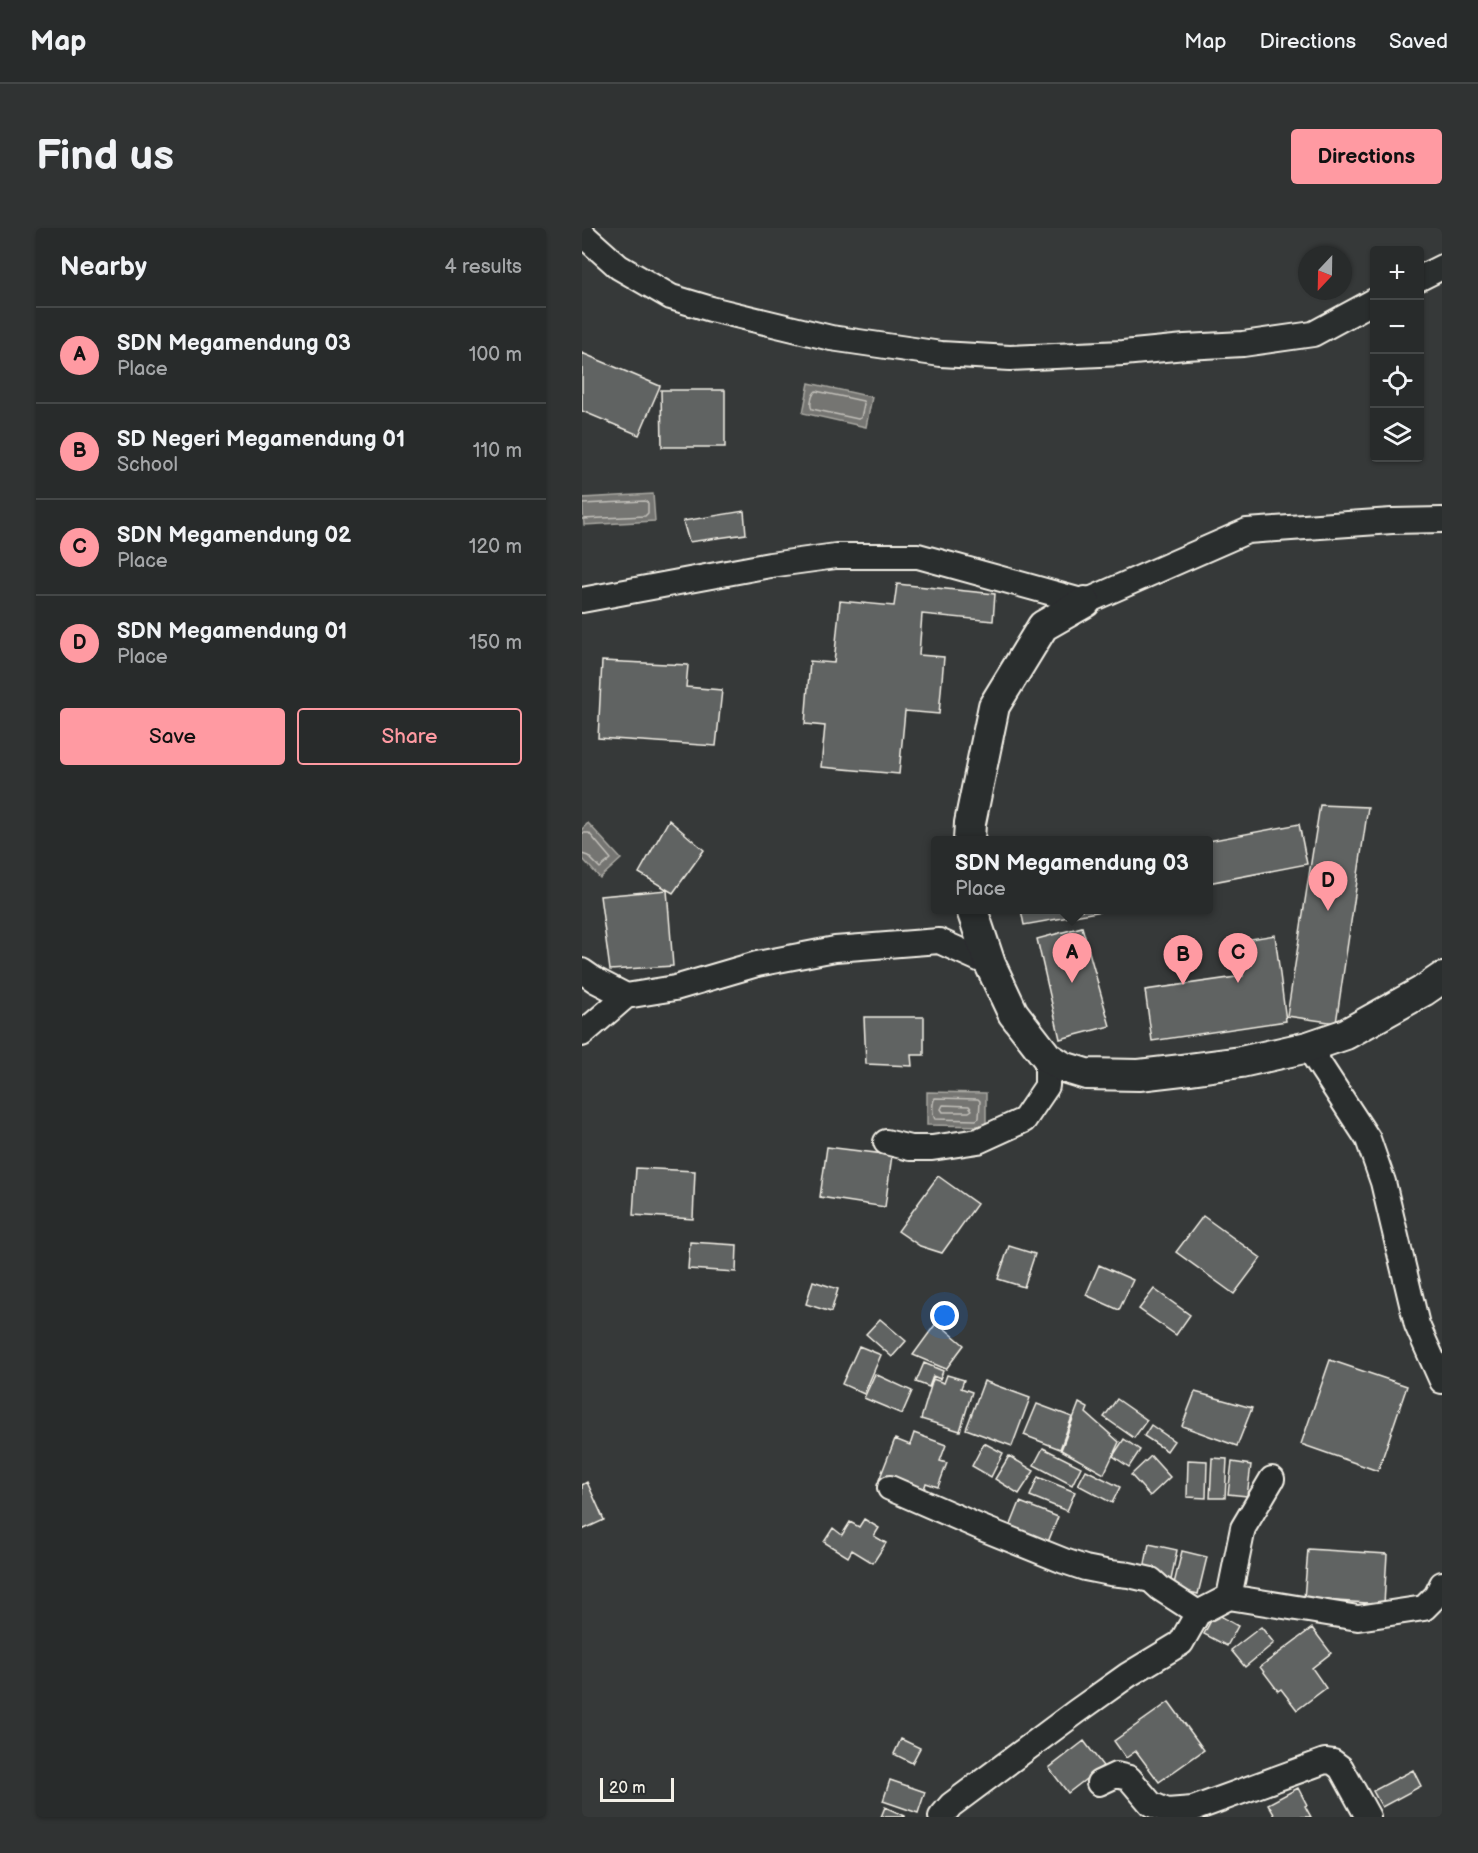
<!DOCTYPE html>
<html lang="en">
<head>
<meta charset="utf-8">
<style>
  body { margin:0; font-family:"Balsamiq Sans",sans-serif; background:#303333; color:#f1f3f6 }
  .controls { position:absolute; right:18px; top:18px; display:grid; overflow:hidden; border-radius:6px; box-shadow:0 2px 4px #0004 }
  .controls button { width:54px; height:54px; display:grid; place-items:center; padding:0; border:0; border-bottom:2px solid #444747; background:#282b2b; color:#f1f3f6; font:30px sans-serif }
  .compass { position:absolute; left:716px; top:18px; width:54px; height:54px; border-radius:50%; background:#282b2b; box-shadow:0 2px 4px #0004; rotate:202deg }
  .scale { position:absolute; left:18px; bottom:15px; width:74px; box-sizing:border-box; padding-left:6px; border:3px solid #f4f1e8; border-top:0; font-size:16px; line-height:21px; white-space:nowrap; color:#f4f1e8; -webkit-text-stroke:4px #2a2d2e; paint-order:stroke }
  .you { position:absolute; left:363px; top:1088px; width:21px; height:21px; margin:-15px; border:4px solid #fff; border-radius:50%; background:#1a73e8; box-shadow:0 0 0 9px #1a73e833 }
  .badge { display:grid; place-items:center; width:39px; height:39px; border-radius:50%; background:#ff9aa2; color:#111; font-size:20px; font-weight:700 }
  .pin { position:absolute; translate:-50% -50px; filter:drop-shadow(0 2px 3px #0008) }
  .pin::after { content:''; position:absolute; top:32px; width:21px; height:18px; background:inherit; clip-path:polygon(0 0,100% 0,50% 100%) }
  .popup { position:absolute; left:349px; top:608px; width:282px; height:78px; box-sizing:border-box; display:grid; place-content:center; border-radius:6px; background:#282b2b; filter:drop-shadow(0 2px 4px #0005); font-size:20px; white-space:nowrap; color:#a5a7a9 }
  .popup b { font-size:22px; color:#f1f3f6 }
  .popup::after { content:''; position:absolute; left:50%; top:100%; margin-left:-12px; border:12px solid transparent; border-top-color:#282b2b }
  .list { margin:0; padding:0; list-style:none }
  h2 { display:flex; justify-content:space-between; align-items:center; height:78px; margin:0; padding:0 24px; font-size:26px }
  h2 small { font-size:20px; font-weight:400; color:#a5a7a9 }
  .list li { display:grid; grid-template-columns:39px 1fr auto; gap:18px; align-items:center; box-sizing:border-box; height:96px; padding:0 24px; border-top:2px solid #444747 }
  .list b { display:block; font-size:22px; white-space:nowrap }
  .list p { margin:0; font-size:20px; white-space:nowrap; color:#a5a7a9 }
  .list em { font-size:20px; font-style:normal; color:#a5a7a9 }
  .actions { display:flex; gap:12px; padding:18px 24px }
  .actions a { flex:1; padding:14px 0; border:2px solid #ff9aa2; border-radius:6px; text-align:center; font-size:21px; color:#ff9aa2 }
  .actions .main { background:#ff9aa2; color:#111 }
  .icon { flex:none; width:33px; height:33px; fill:none; stroke:currentColor; stroke-width:2; stroke-linecap:round; stroke-linejoin:round }
  .map { position:relative; flex:none; width:860px; height:1589px; overflow:hidden; border-radius:6px }
  header { display:flex; align-items:center; gap:36px; box-sizing:border-box; height:84px; padding:0 30px; background:#282b2b; border-bottom:2px solid #444747 }
  header strong { font-size:28px }
  nav { display:flex; gap:33px; margin-inline-start:auto; font-size:21px }
  .intro { display:flex; align-items:center; justify-content:space-between; box-sizing:border-box; height:144px; padding:0 36px }
  h1 { margin:0; font-size:42px }
  .button { padding:15px 27px; border-radius:6px; background:#ff9aa2; color:#111; font-size:21px; font-weight:700 }
  main { display:flex; gap:36px; padding:0 36px }
  aside { flex:1; background:#282b2b; border-radius:6px; box-shadow:0 2px 4px #0004 }
  .map>svg:first-child { display:block }
  .water { fill:#757572; stroke:#a8a7a1; stroke-width:1.5 }
  .lines { fill:none; stroke-linecap:round; stroke-linejoin:round }
  .shore { stroke:#c1bfb9; stroke-width:1.5 }
  .building { fill:#616362; stroke:#f4f1e8; stroke-width:1.5 }
  .minor-casing { stroke:#f4f1e8; stroke-width:28 }
  .tertiary-casing { stroke:#f4f1e8; stroke-width:34 }
  .minor { stroke:#2a2d2e; stroke-width:24 }
  .tertiary { stroke:#2a2d2e; stroke-width:30 }
</style>
</head>
<body>
<header>
<strong>Map</strong>
<nav><a>Map</a><a>Directions</a><a>Saved</a></nav>
</header>
<div class="intro"><h1>Find us</h1><a class="button">Directions</a></div>
<main>
<aside>
<h2>Nearby<small>4 results</small></h2>
<ul class="list">
<li><span class="badge">A</span><div><b>SDN Megamendung 03</b><p>Place</p></div><em>100 m</em></li>
<li><span class="badge">B</span><div><b>SD Negeri Megamendung 01</b><p>School</p></div><em>110 m</em></li>
<li><span class="badge">C</span><div><b>SDN Megamendung 02</b><p>Place</p></div><em>120 m</em></li>
<li><span class="badge">D</span><div><b>SDN Megamendung 01</b><p>Place</p></div><em>150 m</em></li>
</ul>
<div class="actions"><a class="main">Save</a><a>Share</a></div>
</aside>
<div class="map">
<svg width="860" height="1589" viewBox="0 0 860 1589">
  <rect width="100%" height="100%" fill="#363939"/>
  <filter id="ink" filterUnits="userSpaceOnUse"><feTurbulence type="fractalNoise" baseFrequency=".0167" numOctaves="2"/><feDisplacementMap in="SourceGraphic" scale="12" xChannelSelector="R" yChannelSelector="G"/><feConvolveMatrix kernelMatrix="1 2 1 2 8 2 1 2 1" color-interpolation-filters="sRGB"/></filter>
  <g filter="url(#ink)">
    <!-- water -->
    <path class="water" d="M227,155L290,169L284,199L221,185Z
      M71,266L73,293L2,297L0,270Z
      M6,595L39,631L18,650L0,630V601Z
      M345,864L404,865V898L345,897Z"/>
    <g class="lines">
      <!-- shore -->
      <path class="shore" d="M234,163L281,173L282,176L279,190L276,191L230,181C227,177 230,166 234,163Z
        M0,276L63,273L66,275V285L63,288L0,291
        M0,605H7L29,631L18,640L6,628L0,626
        M353,870L396,871L398,873L397,890L394,892L353,891C350,886 350,874 353,870Z
        M361,877L387,878L390,882L387,884H361L359,881Z"/>
    </g>
    <!-- building -->
    <path class="building" d="M0,125L78,158L57,207L0,183Z
      M79,162H143V219H80Z
      M162,283L164,306L107,314L101,293Z
      M315,356L413,366L411,393L340,386L337,427L362,429L357,486L323,483L317,546L239,539L243,498L223,496L228,433L252,435L258,373L312,378Z
      M20,433L106,437L104,459L140,462L134,518L16,510Z
      M738,577L786,579L754,795L705,788Z
      M87,592L122,622L91,665L57,645Z
      M717,596L725,636L626,655V613Z
      M85,662L91,738L28,742L18,668Z
      M439,682H526L442,697Z
      M500,699L528,798L478,811L455,711Z
      M693,707L704,793L570,813L563,762L661,748L656,713Z
      M282,789H342V827H329L330,838L284,836Z
      M245,919L310,927L303,979L238,969Z
      M54,940L113,943L111,991L51,987Z
      M356,948L395,976L360,1025L338,1018L316,1003Z
      M621,988L679,1030L652,1066L594,1024Z
      M108,1014L155,1017L154,1044L106,1041Z
      M427,1018L453,1026L442,1059L416,1051Z
      M517,1037L551,1052L537,1082L504,1067Z
      M231,1053L256,1061L249,1084L224,1076Z
      M572,1061L608,1087L594,1107L557,1081Z
      M298,1091L324,1113L310,1129L284,1106Z
      M355,1094L382,1117L364,1141L331,1127Z
      M277,1118L299,1127L282,1166L260,1156Z
      M748,1132L825,1158L796,1243L719,1216Z
      M342,1135L361,1143L358,1151L351,1148L347,1159L334,1154Z
      M293,1146L330,1163L320,1186L282,1170Z
      M365,1147L382,1152L379,1160L390,1164L378,1203L339,1191L351,1151L362,1155Z
      M402,1153L448,1170L430,1218L384,1201Z
      M613,1164L670,1180L655,1218L600,1198Z
      M535,1171L565,1192L552,1210L522,1189Z
      M497,1175L506,1180L504,1185L537,1214L522,1246L479,1222Z
      M455,1176L490,1189L478,1221L442,1207Z
      M569,1197L592,1213L585,1223L562,1208Z
      M332,1205L364,1217L358,1233L365,1235L356,1259L344,1255L340,1268L297,1252L313,1211L328,1217Z
      M542,1211L558,1222L547,1239L531,1228Z
      M402,1215L421,1225L409,1249L390,1238Z
      M461,1220L499,1239L490,1257L452,1237Z
      M427,1228L452,1243L437,1266L413,1251Z
      M569,1228L588,1249L568,1268L549,1247Z
      M630,1230L645,1231L643,1270H628Z
      M606,1232L625,1233L624,1270L605,1269Z
      M650,1234L669,1237L665,1268L646,1266Z
      M504,1242L538,1259L530,1275L496,1257Z
      M456,1249L493,1264L485,1283L448,1268Z
      M5,1254L22,1292L0,1302V1257Z
      M438,1274L476,1289L464,1319L426,1304Z
      M282,1291L297,1300L292,1308L304,1315L291,1335L270,1322L266,1329L242,1314L251,1300L260,1307L268,1294L277,1299Z
      M567,1316L595,1322L589,1352L561,1346Z
      M726,1321L805,1326L802,1376L722,1371Z
      M600,1323L625,1329L616,1366L591,1360Z
      M633,1385L656,1398L645,1418L622,1406Z
      M679,1399L692,1415L663,1439L649,1422Z
      M730,1400L749,1425L730,1440L744,1460L715,1482L699,1461L696,1463L678,1439Z
      M587,1474L622,1522L577,1554L554,1523L544,1530L532,1513Z
      M319,1511L338,1520L330,1535L312,1526Z
      M502,1513L521,1538L486,1565L467,1540Z
      M831,1542L839,1558L800,1579L791,1563Z
      M308,1552L343,1564L336,1585L301,1573Z
      M716,1560L725,1577L723,1578L729,1589H690L693,1588L686,1576Z
      M303,1579L323,1588V1589H299Z"/>
    <g class="lines">
      <defs>
        <path id="minor" d="M0,6L37,39L89,69L129,81L249,110L359,126L428,130L541,125L603,119L661,116L731,106L792,73
          M838,50L860,39
          M0,372L188,337L254,328H336L503,374L665,303L810,293L860,292
          M0,743L13,752L44,768L93,760L175,736L253,721L357,713L408,736
          M0,806L44,768
          M726,819L786,911L801,954L835,1097L860,1153
          M304,914L328,920H350L396,913L442,892L465,858V829
          M308,1260L400,1300L482,1333L503,1340L528,1345L547,1347L569,1352L579,1361L616,1385
          M647,1369L776,1390L842,1380L854,1368L860,1356
          M517,1555L534,1547L547,1550L569,1576L585,1583L611,1581L743,1533L751,1534L759,1540L786,1589
          M359,1589L369,1577L494,1484L546,1447L599,1415L616,1385L647,1369L661,1300L690,1251"/>
        <path id="tertiary" d="M387,612L388,595L412,478L461,398L503,374
          M390,682L408,736L431,785L465,829L481,839L504,846L557,847L600,842L659,834L726,819L764,806L841,763L860,750"/>
      </defs>
      <!-- minor casing -->
      <use href="#minor" class="minor-casing"/>
      <!-- tertiary casing -->
      <use href="#tertiary" class="tertiary-casing"/>
      <!-- minor -->
      <use href="#minor" class="minor"/>
      <!-- tertiary -->
      <use href="#tertiary" class="tertiary"/>
    </g>
  </g>
</svg>
<div class="controls">
<button>+</button>
<button>−</button>
<button><svg class="icon" aria-label="locate" viewBox="0 0 24 24"><circle cx="12" cy="12" r="6"/><path d="M12 2v4M12 18v4M2 12h4M18 12h4"/></svg></button>
<button><svg class="icon" aria-label="layers" viewBox="0 0 24 24"><path d="M12 4l9 5-9 5-9-5zM3 14l9 5 9-5"/></svg></button>
</div>
<svg class="compass" viewBox="-18 -18 36 36"><path d="M0-13l5 13h-10z" fill="#e53935"/><path d="M0 13l5-13h-10z" fill="#a5a7a9"/></svg>
<div class="scale">20 m</div>
<div class="you"></div>
<div class="pin badge" style="left:490px;top:755px">A</div>
<div class="popup"><b>SDN Megamendung 03</b>Place</div>
<div class="pin badge" style="left:601px;top:757px">B</div>
<div class="pin badge" style="left:656px;top:755px">C</div>
<div class="pin badge" style="left:746px;top:683px">D</div>
</div>
</main>
</body>
</html>
